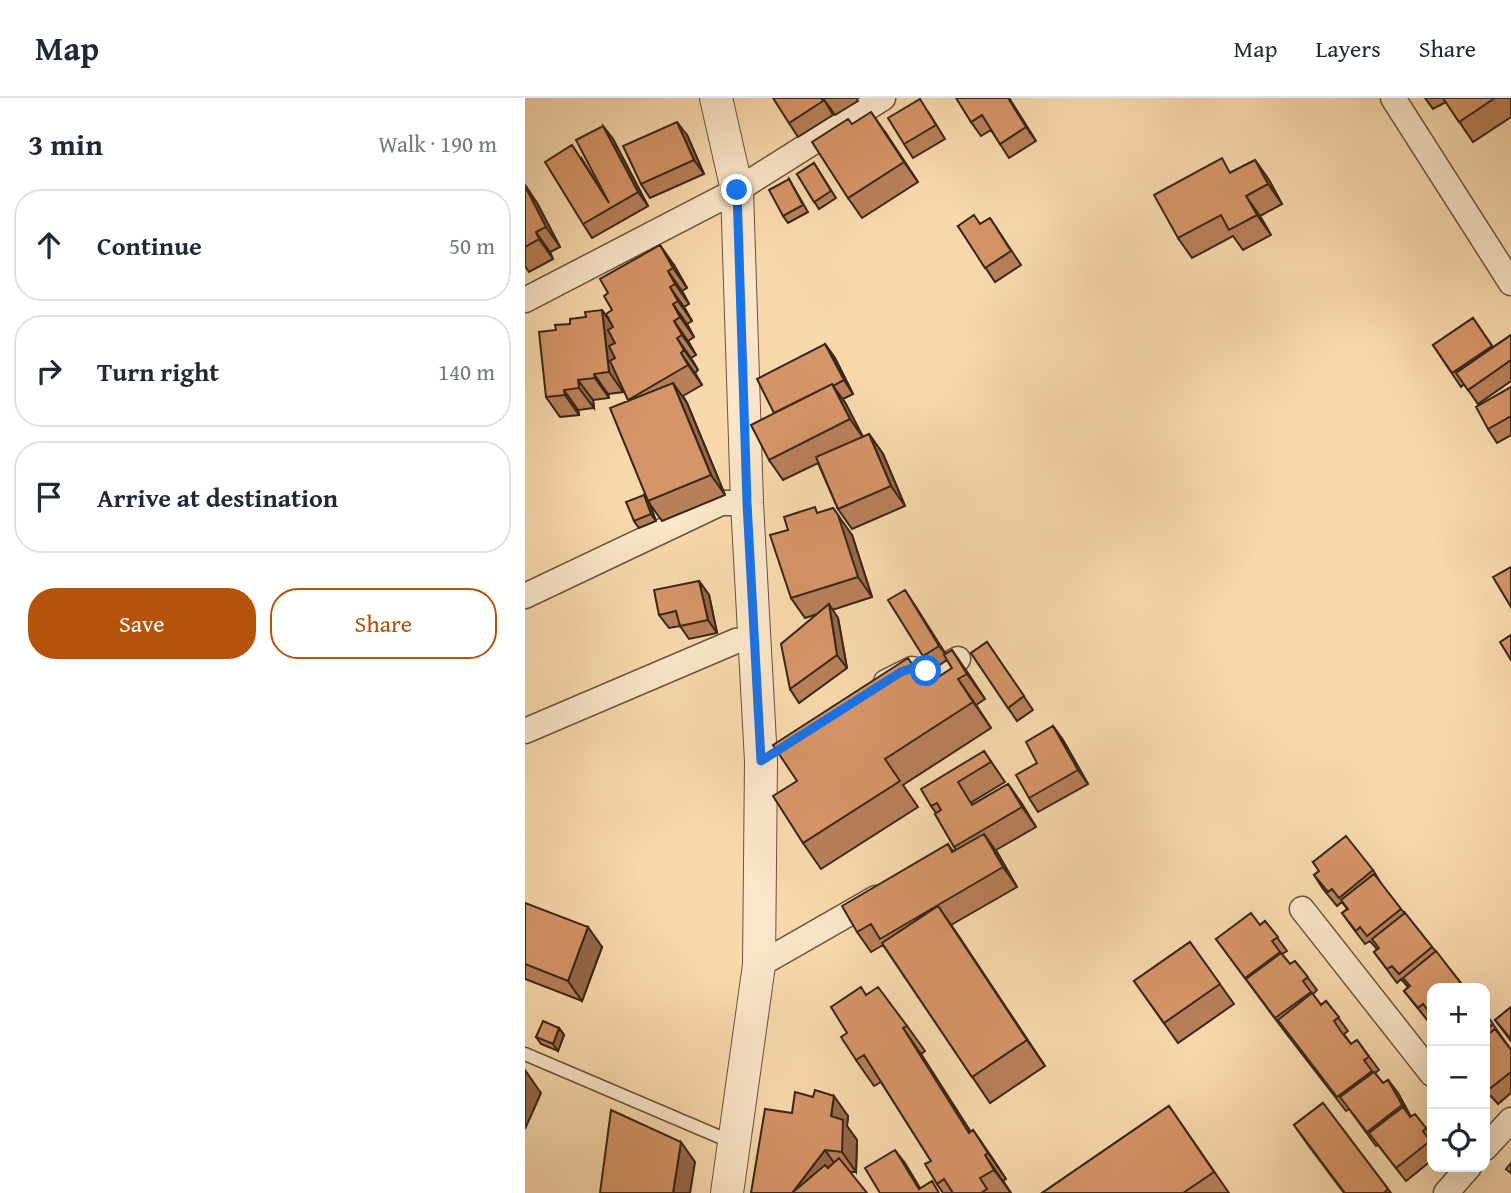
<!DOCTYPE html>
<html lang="en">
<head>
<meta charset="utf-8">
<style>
  body { margin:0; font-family:"Gentium Book Plus",serif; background:#f2f2f3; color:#1f2937 }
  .controls { position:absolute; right:21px; bottom:21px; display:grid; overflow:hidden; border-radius:14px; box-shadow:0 7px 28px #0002 }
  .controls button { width:63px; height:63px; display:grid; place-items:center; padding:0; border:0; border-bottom:2px solid #e0e1e3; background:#fff; color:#1f2937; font:35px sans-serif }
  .stop { position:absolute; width:21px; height:21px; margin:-16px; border:5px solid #1a73e8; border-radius:50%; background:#fff }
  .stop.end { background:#1a73e8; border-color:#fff; box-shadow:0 2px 7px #0008 }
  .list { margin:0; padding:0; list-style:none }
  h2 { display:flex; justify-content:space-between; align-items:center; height:91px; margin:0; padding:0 28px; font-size:30px }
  h2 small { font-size:23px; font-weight:400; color:#747a83 }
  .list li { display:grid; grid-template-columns:46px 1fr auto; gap:21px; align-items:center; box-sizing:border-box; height:112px; margin:0 14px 14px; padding:0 14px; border:2px solid #e0e1e3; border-radius:28px }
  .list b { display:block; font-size:26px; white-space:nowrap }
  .list em { font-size:23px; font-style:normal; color:#747a83 }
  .actions { display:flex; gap:14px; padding:21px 28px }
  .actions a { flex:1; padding:16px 0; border:2px solid #b45309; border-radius:28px; text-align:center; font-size:24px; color:#b45309 }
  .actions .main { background:#b45309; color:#fff }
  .icon { flex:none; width:38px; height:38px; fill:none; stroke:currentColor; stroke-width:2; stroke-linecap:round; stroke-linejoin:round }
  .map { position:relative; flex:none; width:986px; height:1095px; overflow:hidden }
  header { display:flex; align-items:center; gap:42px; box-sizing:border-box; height:98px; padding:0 35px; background:#fff; border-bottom:2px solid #e0e1e3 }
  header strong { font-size:33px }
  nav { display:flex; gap:38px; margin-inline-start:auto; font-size:24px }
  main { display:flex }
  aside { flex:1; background:#fff }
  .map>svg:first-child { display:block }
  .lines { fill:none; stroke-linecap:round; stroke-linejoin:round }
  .service-casing { stroke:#69543d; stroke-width:15 }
  .minor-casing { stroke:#69543d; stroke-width:27 }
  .tertiary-casing { stroke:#69543d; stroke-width:34 }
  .service { stroke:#fbe6c9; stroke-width:12 }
  .minor { stroke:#fbe6c9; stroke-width:24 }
  .tertiary { stroke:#fbe6c9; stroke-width:32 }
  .wall { fill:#b88059; stroke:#392718; stroke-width:2 }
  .shaded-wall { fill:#966849; stroke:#392718; stroke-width:2 }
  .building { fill:#d69568; stroke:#392718; stroke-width:2 }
  .route { stroke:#1a73e8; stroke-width:9 }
</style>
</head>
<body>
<header>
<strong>Map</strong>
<nav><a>Map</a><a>Layers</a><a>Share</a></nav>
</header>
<main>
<aside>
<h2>3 min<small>Walk · 190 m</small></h2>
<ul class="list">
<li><svg class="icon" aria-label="ahead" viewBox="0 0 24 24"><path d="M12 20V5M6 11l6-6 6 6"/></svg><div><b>Continue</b></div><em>50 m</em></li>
<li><svg class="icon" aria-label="right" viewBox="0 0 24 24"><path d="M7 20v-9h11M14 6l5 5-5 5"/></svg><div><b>Turn right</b></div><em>140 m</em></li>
<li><svg class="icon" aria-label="arrive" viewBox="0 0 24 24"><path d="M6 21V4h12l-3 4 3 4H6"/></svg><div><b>Arrive at destination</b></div></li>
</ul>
<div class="actions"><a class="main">Save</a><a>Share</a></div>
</aside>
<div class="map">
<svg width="986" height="1095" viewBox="0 0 986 1095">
  <rect width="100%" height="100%" fill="#f9d9ac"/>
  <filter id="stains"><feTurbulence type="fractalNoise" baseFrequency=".00286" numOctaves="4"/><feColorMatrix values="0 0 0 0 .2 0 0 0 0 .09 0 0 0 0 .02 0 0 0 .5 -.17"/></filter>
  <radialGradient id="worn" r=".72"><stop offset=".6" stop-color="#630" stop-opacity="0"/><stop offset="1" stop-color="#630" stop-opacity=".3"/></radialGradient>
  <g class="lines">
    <defs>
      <path id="service" d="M0,956L209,1045"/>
      <path id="minor" d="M868,0L986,185
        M0,202L212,92L358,0
        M0,498L196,405H222
        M361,584L387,571L407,576L433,561
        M0,633L211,543L229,541
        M777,811L907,976
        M234,867L351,800
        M960,1050L986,1022
        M921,1095L944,1069"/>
      <path id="tertiary" d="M191,0L212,92L222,405L236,663L234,867L202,1095"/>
    </defs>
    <!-- service casing -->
    <use href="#service" class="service-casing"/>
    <!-- minor casing -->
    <use href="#minor" class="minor-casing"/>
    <!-- tertiary casing -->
    <use href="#tertiary" class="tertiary-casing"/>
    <!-- service -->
    <use href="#service" class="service"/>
    <!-- minor -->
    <use href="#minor" class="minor"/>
    <!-- tertiary -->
    <use href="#tertiary" class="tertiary"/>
  </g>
  <!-- wall -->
  <path class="wall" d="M298,0H331L333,3L310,17Z
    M298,0L308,17L273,39L264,25Z
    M484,0L511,43L484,60L466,32L456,38L446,24Z
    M900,0H986V19L948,44L921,4L908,11Z
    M404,15L420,41L388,60L379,46Z
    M327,26L360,34L393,84L337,120L323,100Z
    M78,28L88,41L123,108L67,140L58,126L57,61L80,98Z
    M162,37L179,76L125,100L116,86Z
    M730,62L744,82L757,106L735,118L746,137L718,152L708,138L667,160L653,140L706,74Z
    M289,65L311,100L294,111L272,76Z
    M264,81L283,114L263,125L258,118Z
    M0,87L12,105L35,149L25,154L28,161L4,174L0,168Z
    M465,120L496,167L470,184L433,128L455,126Z
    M149,167L162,190L157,193L164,206L159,209L167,223L162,226L169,239L163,243L171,257L166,260L173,272L170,275L177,287L158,298L162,305L200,397L137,423L124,405L131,423L114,430L109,423L119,397L122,402L104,303L98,290V294L83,296L84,300L68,302L69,310L53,312L54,317L35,319L21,299L31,232L77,212L85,224Z
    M948,220L968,249L986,237V283L953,306L939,286L936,289L908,247Z
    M300,246L310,260L328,296L318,301L338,339L344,336L358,356L380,408L327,431L313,411L293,365L258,382L244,362L249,315Z
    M986,289V337L972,345L963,331Z
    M294,415L327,437L347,499L307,512L313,520L322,570L274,605L265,591L292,516L280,520L266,500Z
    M174,483L184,497L192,535L164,541L155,528L144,530L134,517Z
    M389,506L420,556L427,552L460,601L451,607L466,630L378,687L393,709L296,771L278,745L272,683L402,587L427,570L422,562L407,572L398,558Z
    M462,544L508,612L492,623L446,555Z
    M528,628L538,642L563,686L513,714L504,700L512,665Z
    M459,653L480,684L447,704L448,706L483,686L497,706L511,729L471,752L492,789L426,827L520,968L465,1005L358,847L346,854L332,834L423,746L428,753L431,752L410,716L411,715L406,708Z
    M788,764L848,772L857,787L880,816V815L940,890H907V920L903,923L879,893L883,889L876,881L872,885L849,854L852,851L845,843L840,846L827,829L817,815L822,811L817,804L812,808L798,791L789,777L794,773Z
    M0,805L77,849L57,903L0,881Z
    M740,823L762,853L757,856L765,866L770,863L792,892L788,896L796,907L801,903L823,933L819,936L826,946L832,942L854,972L850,975L858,985L863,982L873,995L886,1019L901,1030L907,1039V1062L881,1083L853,1047L851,1048L824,1011L821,1013L760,934L691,841L735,827Z
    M665,844L709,906L653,945L609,883Z
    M342,896L382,928L400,953L396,956L446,1034L448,1032L481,1081L478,1083L486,1095H418L412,1086L406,1063L356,984L349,988L331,962L322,935Z
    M986,909V943L970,922Z
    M960,915L986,952V995L973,1006L966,998L961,1001L960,999Z
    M34,930L39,937L33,953L16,946L11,939Z
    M798,1005L866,1095H819L783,1047L769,1027Z
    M644,1008L704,1095H517Z
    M267,1015L323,1018L322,1028L332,1042L331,1074H325L226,1095Z"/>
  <!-- shaded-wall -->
  <path class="shaded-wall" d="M483,0H484L511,43L501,29Z
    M346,14L360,34L393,84L379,64Z
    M152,24L162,37L179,76L169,62Z
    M78,28L88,41L123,108L113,94Z
    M730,62L744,82L757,106L743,86Z
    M0,87L12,105L35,149L21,129Z
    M721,98L735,118L746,137L732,117Z
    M11,134L25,154L28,161L14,141Z
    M135,147L149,167L162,190L148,170Z
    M143,173L157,193L164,206L150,186Z
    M145,189L159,209L167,223L153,203Z
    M148,206L162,226L169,239L155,219Z
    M77,212L91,232L98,294L84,274Z
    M149,223L163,243L171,257L157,237Z
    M152,240L166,260L173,272L159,252Z
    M300,246L310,260L328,296L319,282Z
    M156,255L170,275L177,287L163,267Z
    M69,276L83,296L84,300L70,280Z
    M53,282L68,302L69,310L54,290Z
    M148,285L162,305L200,397L186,377Z
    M307,286L321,306L339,341L325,321Z
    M39,292L53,312L54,317L40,297Z
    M344,336L358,356L380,408L366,388Z
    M119,397L124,404L131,423L126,416Z
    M308,410L327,437L347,499L333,479Z
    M174,483L184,497L192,535L183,522Z
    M380,492L389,506L424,561L414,548Z
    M304,506L313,520L322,570L312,557Z
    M427,552L445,578L460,601L442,576Z
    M433,581L451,607L466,630L448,604Z
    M528,628L538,642L563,686L553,672Z
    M483,686L497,706L511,729L497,709Z
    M459,736L473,756L492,789L478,769Z
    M413,808L431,834L520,968L502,942Z
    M63,829L77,849L57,903L43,883Z
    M34,930L39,937L33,953L28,946Z
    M378,930L396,956L462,1061L444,1035Z
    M0,972L16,995L0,1031Z
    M863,982L873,995L887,1021L877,1007Z
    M309,998L323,1018L322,1028L332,1042L331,1074L317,1054L306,1018Z
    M448,1032L466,1058L481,1081L463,1055Z
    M156,1044L170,1064L165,1095H148Z
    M300,1052L314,1072L267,1095Z
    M370,1052L380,1065L398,1095H397Z
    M460,1057L478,1083L486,1095L469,1072Z"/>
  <!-- building -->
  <path class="building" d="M248,0H296L298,3L264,25Z
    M431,0H483L501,29L475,46L457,17L446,24Z
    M918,0H970L934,24Z
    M395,1L411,27L379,46L363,20Z
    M346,14L379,64L323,100L287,44L323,21L327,26Z
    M152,24L169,62L116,86L98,48Z
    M78,28L113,94L58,126L20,64L47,47L84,105L51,42Z
    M697,60L705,75L730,62L743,86L721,98L732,117L704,132L696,117L653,140L629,97Z
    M289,65L306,93L289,104L272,76Z
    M264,81L278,107L258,118L244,92Z
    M0,88L21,129L11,134L14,141L0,149Z
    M449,117L455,126L465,120L486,153L460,170L433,128Z
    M135,147L148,170L143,173L150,186L145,189L153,203L148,206L155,219L149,223L157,237L152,240L159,252L156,255L163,267L103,302L85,263L90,260L84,248L90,245L83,232L88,229L81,216L87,212L79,198L83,195L75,181Z
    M77,212L84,274L69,276L70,280L53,282L54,290L39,292L40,297L21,299L14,234L31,232L30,227L45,226V221L61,219L60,214Z
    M948,220L967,248L927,275L908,247Z
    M986,237V262L943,292L931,275Z
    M300,246L319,282L308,288L307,286L249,315L232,281Z
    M148,285L186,377L123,403L85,310Z
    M307,286L325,321L244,362L226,327Z
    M986,289V318L963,331L951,309Z
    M344,336L366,388L313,411L291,359Z
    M119,397L126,416L109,423L101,404Z
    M290,409L292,415L308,410L313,417L333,479L266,500L245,437L263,432L259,419Z
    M986,469V509L968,479Z
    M174,483L183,522L155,528L151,513L134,517L129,492Z
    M380,492L414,548L398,558L363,502Z
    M304,506L312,557L265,591L256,546Z
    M986,537V562L975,544Z
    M462,544L499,598L483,610L446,555Z
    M427,552L442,576L433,581L448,604L360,661L375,683L278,745L248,698L272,683L248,647L383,560L401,587L427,570L419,557Z
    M528,628L553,672L504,700L491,677L512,665L501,644Z
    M459,653L466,664L433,684L447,707L483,686L497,709L429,749L410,716L416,712L412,705L406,708L396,691Z
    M459,736L478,769L355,841L346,826L332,834L317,808L423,746L427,754Z
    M821,738L848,772L814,800L807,791L803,794L789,777L794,773L788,764Z
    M849,776L876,811L842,838L835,829L831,833L817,815L823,811L816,802Z
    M0,805L63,829L43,883L0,866Z
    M413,808L502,942L447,979L357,845Z
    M726,815L735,827L740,823L753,839L747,843L755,854L720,880L691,841Z
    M880,815L907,849L874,876L867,868L862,871L849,854L854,850L847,841Z
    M665,844L695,886L639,925L609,883Z
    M911,853L938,888L935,890H907V912L905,915L898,906L893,910L879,893L885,888L878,880Z
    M756,855L765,866L770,863L783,879L778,883L786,894L750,920L721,881Z
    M336,889L341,897L353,889L382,928L378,930L444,1035L448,1032L463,1055L460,1057L469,1072L455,1080L462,1091L456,1095H428L419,1081L412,1086L400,1066L406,1063L339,957L331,962L316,939L322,935L306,909Z
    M787,895L796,907L801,903L814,919L809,923L817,935L826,946L832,942L844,959L839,962L847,973L812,999L753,922Z
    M986,909V941L970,922Z
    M960,915L968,926L960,933Z
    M18,923L34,930L28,946L11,939Z
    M970,931L986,952V974L963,992L960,988V939Z
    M849,974L858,985L863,982L877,1007L842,1034L815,999Z
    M290,992L309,998L306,1018L318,1022L317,1054L300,1052L267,1095H226L240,1011L267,1015L270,994L288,999Z
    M798,1005L863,1091L859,1095H820L769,1027Z
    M644,1008L689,1074L658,1095H517Z
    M878,1009L885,1019L890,1016L901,1030L898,1033L905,1043L871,1070L844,1035Z
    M86,1012L156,1044L148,1095H75Z
    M370,1052L394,1091L407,1083L414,1095H355L340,1070Z
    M314,1060L342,1095H267L300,1067L303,1070Z
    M986,1065V1075L981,1071Z"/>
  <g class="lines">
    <!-- route -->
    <path class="route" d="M212,92L222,405L236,663L376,574L387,570L401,573"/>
  </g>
  <rect width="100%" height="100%" filter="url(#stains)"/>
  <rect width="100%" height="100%" fill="url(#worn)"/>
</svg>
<div class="controls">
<button>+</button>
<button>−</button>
<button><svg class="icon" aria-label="locate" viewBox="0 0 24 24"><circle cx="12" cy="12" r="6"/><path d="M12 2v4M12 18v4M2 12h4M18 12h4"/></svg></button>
</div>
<div class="stop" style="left:401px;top:573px"></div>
<div class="stop end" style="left:212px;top:92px"></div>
</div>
</main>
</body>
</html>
